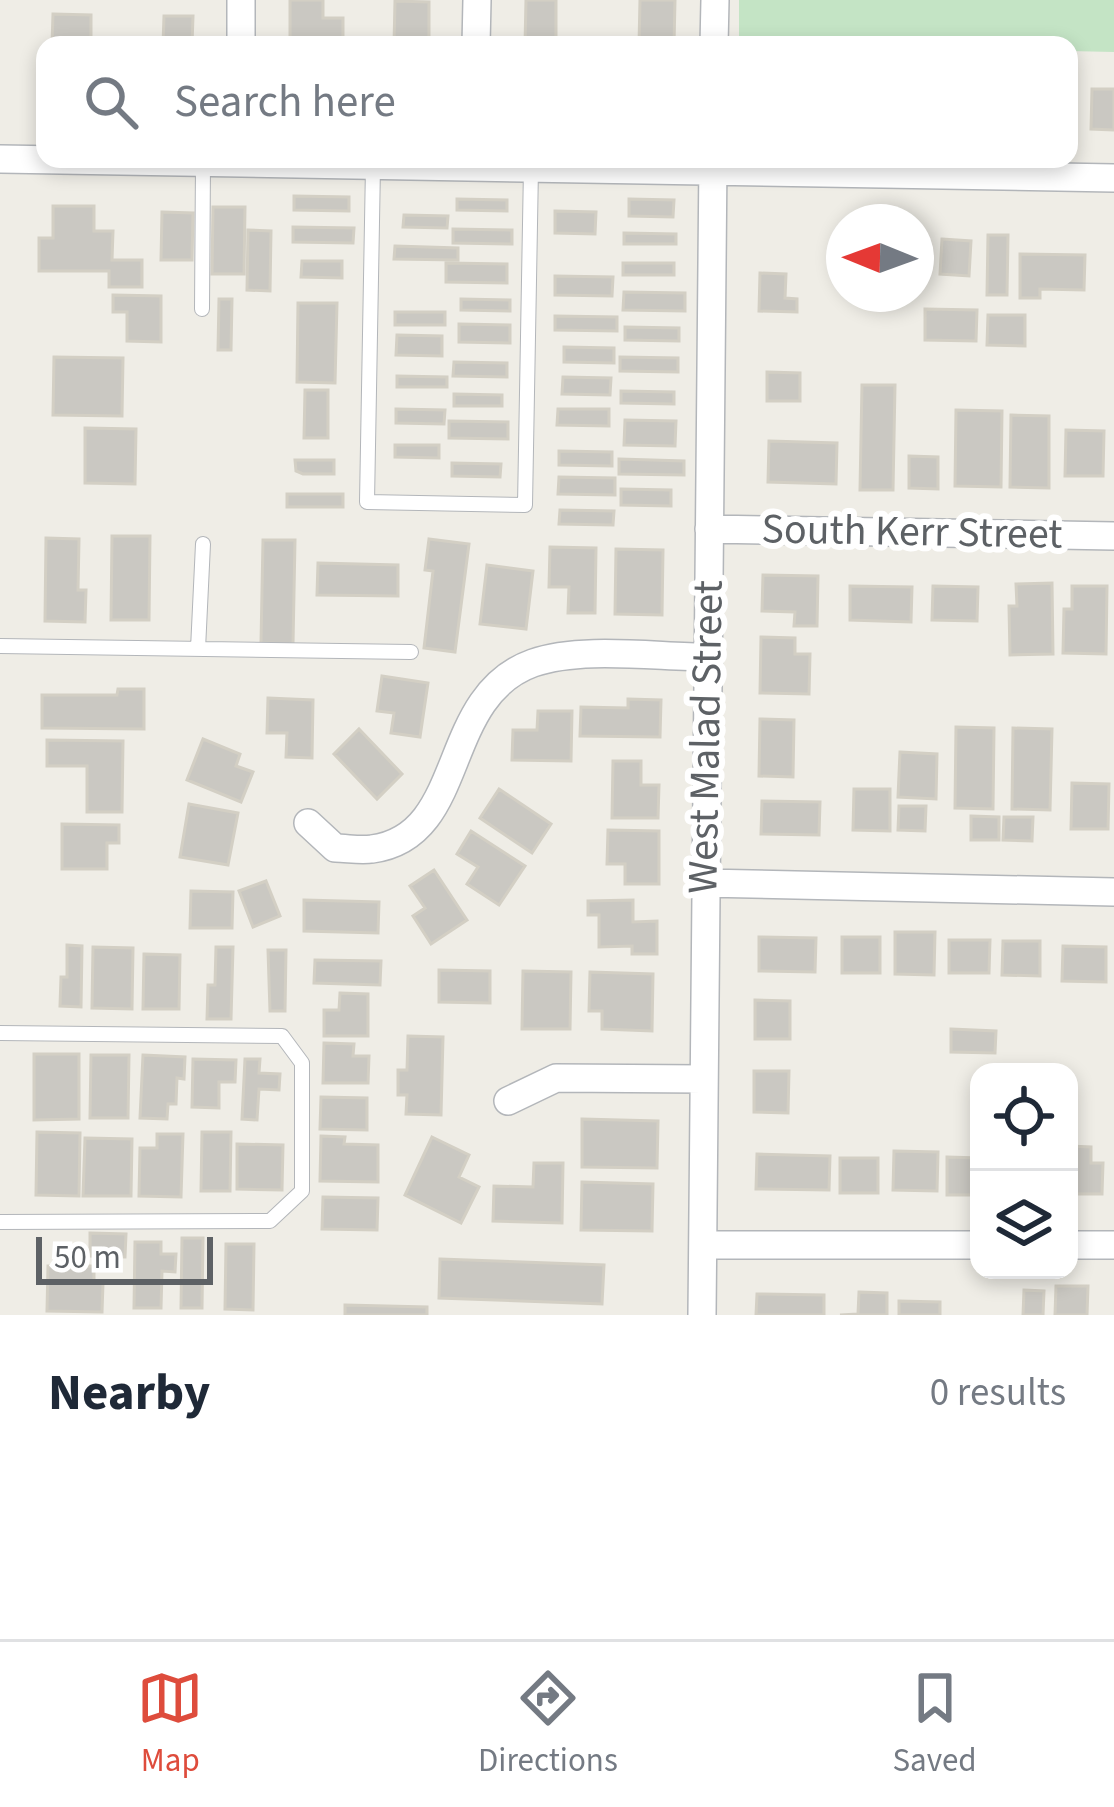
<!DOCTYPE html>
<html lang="en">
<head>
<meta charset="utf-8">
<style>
  body { margin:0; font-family:"Source Sans 3",sans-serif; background:#f2f2f3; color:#1f2937 }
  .controls { position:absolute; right:36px; bottom:36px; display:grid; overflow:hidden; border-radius:24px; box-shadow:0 6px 18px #0003 }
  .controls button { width:108px; height:108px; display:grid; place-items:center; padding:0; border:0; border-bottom:3px solid #e0e1e3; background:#fff; color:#1f2937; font:60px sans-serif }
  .compass { position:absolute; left:826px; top:204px; width:108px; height:108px; border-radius:50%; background:#fff; box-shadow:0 6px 18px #0003; rotate:271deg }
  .scale { position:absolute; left:36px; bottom:30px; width:177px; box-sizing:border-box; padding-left:12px; border:6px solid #5d6165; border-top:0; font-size:33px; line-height:42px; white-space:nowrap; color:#5d6165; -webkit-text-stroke:9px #fff; paint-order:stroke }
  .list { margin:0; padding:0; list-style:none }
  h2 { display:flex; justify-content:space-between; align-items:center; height:156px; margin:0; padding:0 48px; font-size:51px }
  h2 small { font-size:39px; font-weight:400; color:#747a83 }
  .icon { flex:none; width:66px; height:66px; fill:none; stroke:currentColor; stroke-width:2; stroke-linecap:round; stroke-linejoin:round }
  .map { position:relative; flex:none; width:1114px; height:1315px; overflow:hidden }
  .search { position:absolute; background:#fff; box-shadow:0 6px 18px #0003; left:36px; right:36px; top:36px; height:132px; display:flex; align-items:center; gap:30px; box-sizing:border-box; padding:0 42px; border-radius:24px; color:#747a83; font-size:45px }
  .sheet { height:324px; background:#fff }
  nav { display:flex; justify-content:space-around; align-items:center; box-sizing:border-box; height:168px; border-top:3px solid #e0e1e3; background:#fff; font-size:33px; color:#747a83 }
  nav a { display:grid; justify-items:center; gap:6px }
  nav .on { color:#de4c3c }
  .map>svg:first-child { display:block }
  .green { fill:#c4e4c5 }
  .building { fill:#cac8c2; stroke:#d3cfc4; stroke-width:3 }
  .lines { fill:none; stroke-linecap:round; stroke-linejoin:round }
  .service-casing { stroke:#b3b6ba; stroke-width:16 }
  .minor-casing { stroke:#b3b6ba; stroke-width:30 }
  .service { stroke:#fff; stroke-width:14 }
  .minor { stroke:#fff; stroke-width:27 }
  .labels { text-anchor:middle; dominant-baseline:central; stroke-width:12; stroke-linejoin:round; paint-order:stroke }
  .street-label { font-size:42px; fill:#5d6165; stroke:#fff }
</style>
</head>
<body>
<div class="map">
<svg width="1114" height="1315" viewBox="0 0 1114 1315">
  <rect width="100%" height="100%" fill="#efede6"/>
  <!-- green -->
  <path class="green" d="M739,0H1114V52L1069,51V45H739Z"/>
  <!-- building -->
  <path class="building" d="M290,0H323V18H343V45H290Z
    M526,0H556V45H525Z
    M640,0H675L674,45H639Z
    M395,1L429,2V45H394Z
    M53,14L91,15V45H52Z
    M164,16H193L192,45H163Z
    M1092,89H1114V130L1091,129Z
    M294,196L349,197V211L294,210Z
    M457,199L507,200V211L457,210Z
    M629,199L674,200L673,217L629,216Z
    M53,206H94V231H113L112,260H142V287H109V271H39V238H53Z
    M213,207H245L244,274H212Z
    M555,211L596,212L595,234L555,233Z
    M162,212L193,213L192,260H161Z
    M404,215L448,216L447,228L403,227Z
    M293,227L354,228L353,243L293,242Z
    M453,229L512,230V244L453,243Z
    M248,230L271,231L270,291L247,290Z
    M624,233L676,234V244H624Z
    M988,235H1008L1007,295H987Z
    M942,239L971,241L969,276L940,274Z
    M395,246L458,248V260L394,259Z
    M1020,254L1085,255L1084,290L1040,289V298H1020Z
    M302,261H342V278L301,277Z
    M446,263L507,264V283L446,282Z
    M623,263H674V275H623Z
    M760,273L786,274L785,298L797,299V312L759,311Z
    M555,276L613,277L612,296L555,295Z
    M624,292L685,293V311L623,310Z
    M113,295L161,296V342L127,341V312H113Z
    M219,299H232L231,350H218Z
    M461,299L510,300V311L461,310Z
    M298,303H337L335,383L297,382Z
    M925,309L977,310L976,341L925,340Z
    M395,312H445V325H395Z
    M988,315H1025V346L987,345Z
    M555,316L617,317V331L555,330Z
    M459,324L510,325V343L459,342Z
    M625,327L679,328V341L625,340Z
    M397,335L442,336V356L396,355Z
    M564,347L614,348V363L564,362Z
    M54,357L123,358L122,416L53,415Z
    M620,357L678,358V372L620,371Z
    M454,362L507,363V377L453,376Z
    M767,372L800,373V401H767Z
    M397,376L447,377V387H397Z
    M563,377L611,378L610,395L562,394Z
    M862,385H895L893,490H860Z
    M305,390H328V438H304Z
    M621,391L674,392V404L621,403Z
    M454,394L502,395V406H454Z
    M396,409L445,410L444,424L396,423Z
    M558,409H609V426L557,425Z
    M956,410L1002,411L1001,487L955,486Z
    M1011,415L1049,416V488L1010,487Z
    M625,420L676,421L675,446L624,445Z
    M449,421L508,422V439L449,438Z
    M85,428L136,429L135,484L85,483Z
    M1066,430L1104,431L1103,476H1065Z
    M769,441L837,443L836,484L768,482Z
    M395,445H439V458L395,457Z
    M559,451L612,452V466L559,465Z
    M909,456L938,457V489L909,488Z
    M619,459L684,461V475L619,474Z
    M295,460H334V474H303L296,471Z
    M452,463L501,464L500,477L452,476Z
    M559,477L615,478V495L558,494Z
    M621,489L671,490V506L621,505Z
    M287,494H343V507H287Z
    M560,510L614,511L613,525L559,524Z
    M112,536H150L149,620H111Z
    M46,538L79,539L78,590H86L85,622L45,621Z
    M429,539L469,544L455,652L424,648L433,571L425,570Z
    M263,540H295L293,644L261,643Z
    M550,547L596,548L595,613H568L569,587H549Z
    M616,549L663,550L662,615L615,614Z
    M318,563L398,565V596L317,595Z
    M487,565L533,571L526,629L480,624Z
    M763,575L818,576L817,626H794L795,612L762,611Z
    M1052,583L1053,654L1010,655L1009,606H1017L1016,584Z
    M850,586L912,587L911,622L850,620Z
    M933,586L978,587L977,621L932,620Z
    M1072,586H1107L1106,654L1063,653L1064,609H1072Z
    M761,637L795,638V654H810L809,694L760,693Z
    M382,676L428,683L420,737L391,733L394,713L377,711Z
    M118,689H144V729L42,728V695H117Z
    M268,698L313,700L312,758L286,757L287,733H267Z
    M628,699L661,700L660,737L580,736L581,707L628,708Z
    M538,711H572L571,761L512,760L513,730H537Z
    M760,719L794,720L793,777L759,776Z
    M956,727L994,728L993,809L955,808Z
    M1013,728L1052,729L1050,810L1012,809Z
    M359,729L402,774L377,799L334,754Z
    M203,739L240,754L236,766L253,772L241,802L187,780Z
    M47,740L123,741L122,812H87V766H47Z
    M900,752L937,754L936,799L898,797Z
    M613,761H641V785H659L658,818H612Z
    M1072,783L1109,784L1108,829H1071Z
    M499,789L551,824L532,853L480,818Z
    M854,789H890V831L853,830Z
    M762,801L820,802L819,835L761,834Z
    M189,804L238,813L228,865L180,857Z
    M899,806H926L925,831L898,830Z
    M971,816L999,817V840H971Z
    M1004,817H1033L1032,841L1003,840Z
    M62,824L119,825V843H107V869H62Z
    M608,830L659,831V884H625V864H607Z
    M471,831L525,866L499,905L467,884L478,867L457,854Z
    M434,870L467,920L431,944L413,916L425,908L410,886Z
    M266,881L280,916L253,927L239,891Z
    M191,891L233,892L232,928H190Z
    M304,900L379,902L378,933L304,931Z
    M633,900V922L657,921V954H632V946L599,947V915H588V901Z
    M895,932H935L934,975L895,974Z
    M759,937L816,938L815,972L759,971Z
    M842,937H880V973H842Z
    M949,940H990L989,973H949Z
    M1003,941H1040V976L1002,975Z
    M67,945L82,946L81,1007L60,1006L61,977H67Z
    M1063,946L1106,947V982L1062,981Z
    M93,947L133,948L132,1009L92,1008Z
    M216,947H233L231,1019H207L208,985H215Z
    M268,950H286L285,1011H270Z
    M144,954L180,955L179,1009H143Z
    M315,960L381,961L380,985L314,983Z
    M439,970L490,971V1003L439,1002Z
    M523,971L571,972L570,1029H522Z
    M590,972L653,974L652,1031L602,1029V1011H589Z
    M340,993L368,994V1036H324V1010H339Z
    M755,1000L790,1001V1039H755Z
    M951,1029L996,1031L995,1053L951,1052Z
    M408,1036L443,1037L441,1115L406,1114L407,1095H398V1070H407Z
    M324,1043L354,1044L353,1056H369L368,1083H323Z
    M34,1054H79V1119L34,1120Z
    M91,1055H129L128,1118H90Z
    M143,1055L185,1057L184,1079L177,1078L176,1104H168L167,1119L140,1118Z
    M193,1059L236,1060L235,1082H219V1108L192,1107Z
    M245,1059H260L259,1073L280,1074L279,1090L259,1089L257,1120L242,1119Z
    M754,1071H789L788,1113L754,1112Z
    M321,1097L367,1098V1130L320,1129Z
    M582,1119L658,1121L657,1168L582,1167Z
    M37,1132L80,1133L79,1196L36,1195Z
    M202,1132H231L230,1191H201Z
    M157,1134H183L181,1197L139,1196L140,1148H157Z
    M321,1136L345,1137L344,1144L378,1145V1182L320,1181Z
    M432,1137L469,1155L459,1177L479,1187L461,1223L405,1195Z
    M85,1138L132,1139L131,1196H83Z
    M237,1144L283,1145L282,1190L237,1189Z
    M1069,1146L1091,1147V1163H1103L1102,1194H1069Z
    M894,1151L938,1152L937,1191L893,1190Z
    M757,1154L830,1156L829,1190L756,1189Z
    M947,1157L979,1158V1195H947Z
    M840,1158H878V1193H840Z
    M534,1163H563L562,1223L493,1221L494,1186L533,1187Z
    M582,1182L653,1184L652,1231L581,1230Z
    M323,1197L378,1198L377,1230L322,1229Z
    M90,1233L126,1234L125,1257L90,1256Z
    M182,1238H203L202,1308H181Z
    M135,1242H161V1254H176L175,1272L162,1271L161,1308H134Z
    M226,1244H254L253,1310L225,1309Z
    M440,1259L604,1265L602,1304L439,1298Z
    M48,1266H94V1283H103L102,1312L47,1311Z
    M1056,1286H1088L1087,1315H1055Z
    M1024,1290L1044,1291L1043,1315H1023Z
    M859,1292L887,1293V1315H840L858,1314Z
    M757,1294L824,1295V1315H756Z
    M899,1301L940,1302V1315H899Z
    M345,1305L427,1307V1315H345Z"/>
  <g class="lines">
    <defs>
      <path id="service" d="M373,166L367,502L525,505L531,168
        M202,309L203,163
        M0,646L411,652
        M198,649L203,544
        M0,1033L282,1036L302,1063V1191L270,1221L0,1222"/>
      <path id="minor" d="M241,45V0
        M476,45L477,0
        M714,45L715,0
        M0,159L1114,178
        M709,529L1114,536
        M308,823L335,848C347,848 360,851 372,849C469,836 438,697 533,663C581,646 656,657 708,657
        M704,883L1114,892
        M508,1101L556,1078L703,1079
        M703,1245H979
        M1069,1245H1114
        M702,1315L713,159"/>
    </defs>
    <!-- service casing -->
    <use href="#service" class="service-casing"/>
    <!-- minor casing -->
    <use href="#minor" class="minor-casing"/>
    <!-- service -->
    <use href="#service" class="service"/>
    <!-- minor -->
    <use href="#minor" class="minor"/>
  </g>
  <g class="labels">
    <!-- street labels -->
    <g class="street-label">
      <text transform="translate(912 532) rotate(1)">South Kerr Street</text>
      <text transform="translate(706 737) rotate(-89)">West Malad Street</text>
    </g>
  </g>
</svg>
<div class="controls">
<button><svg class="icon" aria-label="locate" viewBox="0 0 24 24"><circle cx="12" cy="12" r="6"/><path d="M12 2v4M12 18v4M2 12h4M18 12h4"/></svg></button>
<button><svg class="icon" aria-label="layers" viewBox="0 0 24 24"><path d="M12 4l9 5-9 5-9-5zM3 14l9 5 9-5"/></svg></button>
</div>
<svg class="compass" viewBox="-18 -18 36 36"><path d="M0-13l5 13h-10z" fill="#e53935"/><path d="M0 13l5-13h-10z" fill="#747a83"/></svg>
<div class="scale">50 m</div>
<div class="search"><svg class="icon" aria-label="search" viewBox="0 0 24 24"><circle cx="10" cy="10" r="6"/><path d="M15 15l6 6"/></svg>Search here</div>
</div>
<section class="sheet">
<h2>Nearby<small>0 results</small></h2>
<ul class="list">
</ul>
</section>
<nav>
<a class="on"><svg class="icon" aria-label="map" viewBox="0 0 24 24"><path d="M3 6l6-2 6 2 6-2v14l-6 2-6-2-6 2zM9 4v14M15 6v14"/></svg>Map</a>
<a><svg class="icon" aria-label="directions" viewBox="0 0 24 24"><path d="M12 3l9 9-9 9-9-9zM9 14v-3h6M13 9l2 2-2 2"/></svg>Directions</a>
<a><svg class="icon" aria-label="saved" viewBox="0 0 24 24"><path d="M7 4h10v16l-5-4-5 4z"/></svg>Saved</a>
</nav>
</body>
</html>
